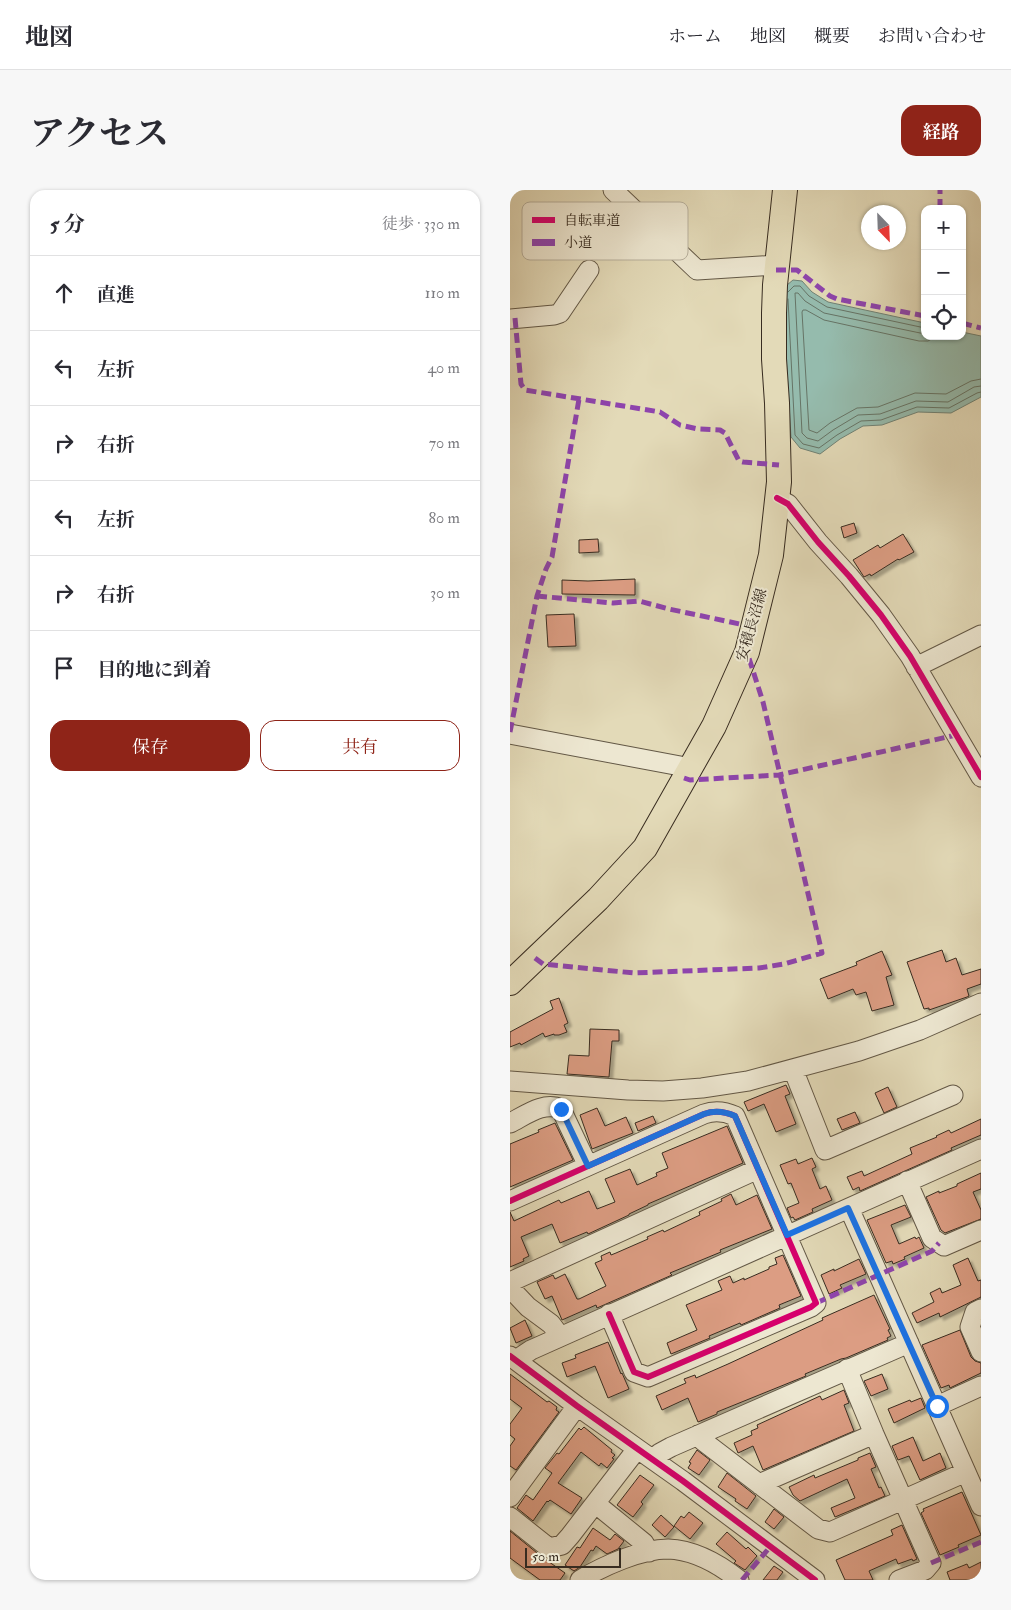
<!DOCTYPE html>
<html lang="ja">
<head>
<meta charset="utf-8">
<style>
  body { margin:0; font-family:"IM FELL Double Pica","Noto Serif JP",serif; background:#f7f7f7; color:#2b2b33 }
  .controls { position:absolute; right:15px; top:15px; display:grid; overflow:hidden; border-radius:10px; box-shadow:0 1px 4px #0004 }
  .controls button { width:45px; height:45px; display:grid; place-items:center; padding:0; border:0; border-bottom:1px solid #e1e1e2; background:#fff; color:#2b2b33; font:25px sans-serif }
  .compass { position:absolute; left:351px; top:15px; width:45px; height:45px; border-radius:50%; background:#fff; box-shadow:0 1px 4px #0004; rotate:157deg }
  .scale { position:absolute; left:15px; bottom:12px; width:96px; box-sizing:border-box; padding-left:5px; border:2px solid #382c20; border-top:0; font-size:14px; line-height:18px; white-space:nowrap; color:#382c20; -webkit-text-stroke:4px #ede7d1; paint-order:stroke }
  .stop { position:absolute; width:15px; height:15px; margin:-11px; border:4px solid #1a73e8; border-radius:50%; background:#fff }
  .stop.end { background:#1a73e8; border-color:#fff; box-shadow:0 1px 5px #0008 }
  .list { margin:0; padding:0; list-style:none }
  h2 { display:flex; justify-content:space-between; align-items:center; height:65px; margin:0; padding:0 20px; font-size:21px }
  h2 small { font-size:16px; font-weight:400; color:#7c7c81 }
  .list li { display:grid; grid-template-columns:32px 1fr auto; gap:15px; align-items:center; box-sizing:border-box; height:75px; padding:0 20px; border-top:1px solid #e1e1e2 }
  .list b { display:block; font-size:19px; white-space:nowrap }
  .list em { font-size:16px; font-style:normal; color:#7c7c81 }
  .actions { display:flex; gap:10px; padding:15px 20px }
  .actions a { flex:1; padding:11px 0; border:1px solid #8f2418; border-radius:15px; text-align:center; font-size:18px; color:#8f2418 }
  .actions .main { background:#8f2418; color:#fff }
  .icon { flex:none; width:28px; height:28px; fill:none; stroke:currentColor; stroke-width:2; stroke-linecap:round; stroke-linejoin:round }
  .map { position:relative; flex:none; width:471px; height:1390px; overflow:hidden; border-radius:15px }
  header { display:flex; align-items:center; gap:30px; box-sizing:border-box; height:70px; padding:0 25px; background:#fff; border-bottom:1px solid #e1e1e2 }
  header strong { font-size:24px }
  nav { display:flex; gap:28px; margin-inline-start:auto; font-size:18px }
  .intro { display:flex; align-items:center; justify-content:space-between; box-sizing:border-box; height:120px; padding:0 30px }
  h1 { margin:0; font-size:35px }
  .button { padding:12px 22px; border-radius:15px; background:#8f2418; color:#fff; font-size:18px; font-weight:700 }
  main { display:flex; gap:30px; padding:0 30px }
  aside { flex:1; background:#fff; border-radius:15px; box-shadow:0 1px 4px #0004 }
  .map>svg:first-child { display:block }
  .water { fill:#95bbad; stroke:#708275 }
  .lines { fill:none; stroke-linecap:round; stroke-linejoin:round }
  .shore { stroke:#667466; stroke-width:1 }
  .building { fill:#dc9d83; stroke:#382c20; filter:url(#shadow) }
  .minor-casing { stroke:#635846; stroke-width:21 }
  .major-casing { stroke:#382c20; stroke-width:26 }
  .minor { stroke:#ede7d1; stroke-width:19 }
  .major { stroke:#e3dab8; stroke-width:24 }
  .quiet { stroke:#8e44ad; stroke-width:5; stroke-dasharray:10 5; stroke-linecap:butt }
  .cycleway-casing { stroke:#ede7d1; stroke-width:9 }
  .cycleway { stroke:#d6006c; stroke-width:6 }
  .route { stroke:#1a73e8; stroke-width:6 }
  .labels { text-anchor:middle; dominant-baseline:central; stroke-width:4; stroke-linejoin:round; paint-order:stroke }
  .street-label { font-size:15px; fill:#382c20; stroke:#ede7d1 }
  .key { fill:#ede7d1; stroke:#b7af9c; stroke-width:1 }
  .key-label { font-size:14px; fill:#382c20 }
</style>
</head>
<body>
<header>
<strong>地図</strong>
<nav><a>ホーム</a><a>地図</a><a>概要</a><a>お問い合わせ</a></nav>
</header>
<div class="intro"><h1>アクセス</h1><a class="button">経路</a></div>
<main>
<aside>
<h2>5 分<small>徒歩 · 330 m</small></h2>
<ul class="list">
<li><svg class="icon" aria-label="ahead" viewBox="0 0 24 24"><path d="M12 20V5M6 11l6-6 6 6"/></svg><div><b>直進</b></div><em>110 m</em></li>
<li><svg class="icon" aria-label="left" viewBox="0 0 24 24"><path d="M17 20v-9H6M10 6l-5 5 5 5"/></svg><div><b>左折</b></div><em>40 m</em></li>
<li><svg class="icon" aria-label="right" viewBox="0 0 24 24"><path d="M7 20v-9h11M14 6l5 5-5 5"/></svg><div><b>右折</b></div><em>70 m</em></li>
<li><svg class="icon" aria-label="left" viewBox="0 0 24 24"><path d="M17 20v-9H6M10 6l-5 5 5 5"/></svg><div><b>左折</b></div><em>80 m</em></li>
<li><svg class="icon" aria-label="right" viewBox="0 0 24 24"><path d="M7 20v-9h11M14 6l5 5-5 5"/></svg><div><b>右折</b></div><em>30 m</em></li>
<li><svg class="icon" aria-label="arrive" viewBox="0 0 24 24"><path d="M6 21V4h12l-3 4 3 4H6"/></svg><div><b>目的地に到着</b></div></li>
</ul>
<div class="actions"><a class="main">保存</a><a>共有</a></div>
</aside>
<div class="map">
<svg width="471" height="1390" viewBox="0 0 471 1390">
  <defs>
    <filter id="shadow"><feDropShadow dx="3.5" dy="3.5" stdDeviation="1" flood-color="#0004"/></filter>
  </defs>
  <rect width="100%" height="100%" fill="#e3dab8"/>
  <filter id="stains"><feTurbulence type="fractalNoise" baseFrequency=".004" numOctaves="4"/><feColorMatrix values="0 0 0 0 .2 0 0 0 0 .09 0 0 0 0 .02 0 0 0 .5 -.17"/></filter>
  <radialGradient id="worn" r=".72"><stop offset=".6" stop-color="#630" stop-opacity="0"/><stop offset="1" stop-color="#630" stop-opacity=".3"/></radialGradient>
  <!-- water -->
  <path class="water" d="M283,90L292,91L302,102L318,112L415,133V146H452V142L471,146V207L441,223L408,222L372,235L353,236L330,249L310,264L290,258L281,247L272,101L277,95Z"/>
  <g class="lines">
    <!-- shore -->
    <path class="shore" d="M278,102L284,96H290L299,106L317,117L415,138
      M278,109L285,245L293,254L309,258L327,245L351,231L371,230L407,217L439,218L467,203L471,202
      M415,144L314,123L295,111L288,103H285L292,243L297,248L308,251L323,240L348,225L370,224L406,211L438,212L464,197L471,196
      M427,146L418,151H409L314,130L296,120H293L292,122L299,240L307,243L320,233L347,218L368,217L405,203L436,204L461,191L471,189"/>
  </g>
  <!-- building -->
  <path class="building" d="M344,333L347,343L334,348L331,337Z
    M393,344L404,362L389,370L388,369L361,386L360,384L354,387L343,370L368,355L370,358Z
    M88,349L89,362L69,363V350Z
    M125,389V405L52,404V390L78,391Z
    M64,424L66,456L38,457L36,425Z
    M432,760L436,772L446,768L452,785L471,779V794L457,799L459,806L457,807L419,820V818L414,819L397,772Z
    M372,761L382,785L376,787L384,815L362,821L356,802L346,805L343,799L318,809L310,789L347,775L346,772Z
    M49,808L58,833L54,835L57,842L49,845H44V844L35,847L33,843L11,855L10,853L0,857V842L43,819L40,811Z
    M80,839L109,840V851H102L99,887L57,884L59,865L79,866Z
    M276,895L280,904L275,906L286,934L266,942L254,914L238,921L234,912Z
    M378,897L387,917L374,923L365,903Z
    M87,918L95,936L116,927L123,943L82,959L70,925Z
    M345,922L350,933L332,940L327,929Z
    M143,926L146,933L128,941L125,933Z
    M471,929V945L441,958L442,960L350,1001L349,997L343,1000L337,987L352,981L354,986L402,964L400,958L427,947L426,946L439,940L441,943Z
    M45,933L63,970L0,997V954L29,942L28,940Z
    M217,936L233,973L138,1014V1015L119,1024V1025L78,1044L77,1042L50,1053L42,1034L11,1047L19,1066L13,1069L14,1071L0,1077V1022L4,1031L49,1010L51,1013L79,1001L87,1019L105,1012L95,989L120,979L127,995L147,986L146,983L158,978L152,963Z
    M302,968L306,977L302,979L310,999L316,996L322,1010L302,1019L303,1022L285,1030L283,1027L281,1028L277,1018L289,1013L281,993L278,994L270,975L286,969L288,974Z
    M471,983V999L463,1002L471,1020V1029L435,1043L431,1040L416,1007L429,1001V1003L447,996V994Z
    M221,1004L226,1015L247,1005L262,1039L210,1060L211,1062L160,1083L162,1085L87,1118L86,1115L52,1130L42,1106L35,1109L27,1092L43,1085L45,1089L55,1084L67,1109H69L96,1096L85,1073L92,1070L91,1066L100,1062L101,1065L106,1063L138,1049L137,1047L153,1040L154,1042L190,1025L189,1022L212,1011L211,1009Z
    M395,1015L401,1027L381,1035L389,1054L405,1047L406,1049L409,1047L414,1058L394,1067L395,1069L383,1074L382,1071L376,1073L357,1030Z
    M273,1065L291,1106L269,1115L270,1118L231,1135L230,1133L199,1146L200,1148L161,1164L157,1153L187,1140L176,1115L212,1100L208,1091L220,1086L223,1093L234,1088V1090L259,1079V1077L267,1074L265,1068Z
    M458,1068L468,1091L471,1090V1107L430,1127L429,1123L407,1133L402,1123L424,1112L420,1103L430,1098L432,1103L451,1095L443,1075Z
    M349,1069L356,1084L330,1095L332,1098L319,1104L311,1085L324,1079V1081Z
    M364,1105L380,1139L378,1140L381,1146L377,1148L378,1150L336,1168L331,1169L295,1184L296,1186L207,1222V1224L188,1232L178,1208L152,1220L146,1206L176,1193L174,1189L185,1185L186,1188L218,1174L313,1130L312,1128Z
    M15,1130L22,1146L6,1153L0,1138Z
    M450,1140L461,1167L465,1171L471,1173V1183L440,1198L439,1195L431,1198L412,1155Z
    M98,1152L111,1184L112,1183L119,1199L98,1208L85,1176L57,1187L52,1173L66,1168L65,1165Z
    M0,1184L37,1212L39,1211L47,1217L46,1220L49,1222L6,1280L0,1276V1256L5,1249L0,1245V1234L12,1218L0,1209Z
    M372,1184L378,1199L361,1206L354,1191Z
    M334,1200L339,1213L334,1215L344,1241L253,1280L243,1256L228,1263L224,1253L242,1245L241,1241L248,1238L247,1235L310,1206L312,1210Z
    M411,1208L415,1218L384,1233L378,1219L400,1210L401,1212Z
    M74,1237L102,1260L101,1262L105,1265L102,1268L104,1269L97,1278L91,1273L89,1276L71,1262L48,1293L72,1308L61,1324L40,1310L38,1312L37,1311L23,1331L7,1318L16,1305L23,1310L42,1283L35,1278L47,1263L49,1264L69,1238L71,1240Z
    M403,1247L413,1271L430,1263L436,1278L410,1290L399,1266L388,1270L382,1256Z
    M187,1260L200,1270L189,1285L178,1278L181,1273L179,1272Z
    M360,1263L366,1277L361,1279L369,1298L371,1297L375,1306L325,1327L321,1318L345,1308L337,1289L290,1311L283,1305L279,1297L304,1285L305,1288L348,1270V1268Z
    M217,1283L246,1306L237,1319L225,1311L226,1309L208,1297Z
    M130,1285L144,1295L131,1312L133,1314L123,1327L107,1315Z
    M452,1302L471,1345L448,1355L449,1357L430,1365L411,1323L414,1321L413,1319Z
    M264,1319L274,1327L264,1339L255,1332Z
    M179,1322L193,1333L180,1349L164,1336L171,1326L174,1328Z
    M151,1325L164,1337L155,1347L142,1335Z
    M392,1335L407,1369L403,1371L402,1369L388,1374L386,1369L359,1381L363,1390H335L326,1370L383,1345L381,1340Z
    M83,1338L100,1350L105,1344L114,1351L108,1359L97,1364L86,1356L83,1361L81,1360L70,1377L64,1381L55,1375L67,1357L70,1358Z
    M0,1341L32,1367L55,1383L50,1390H30L0,1368Z
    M217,1342L236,1359L238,1357L247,1366L235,1380L224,1373L226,1371L206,1354Z
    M471,1372V1387L464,1390H440L437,1382L457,1374L459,1378Z
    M264,1376L273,1382L267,1390H253Z"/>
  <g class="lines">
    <defs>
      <path id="minor" d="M103,0L187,80L267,75
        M0,129L44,125L50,123L79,80
        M267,308L278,314L308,352L339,386L371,425L400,466L471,587
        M406,477L471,445
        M0,544L181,578
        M283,879L315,960L443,905
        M0,891L118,900L153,901L192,898L238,891L349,861L410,840L471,813
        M0,933C16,925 34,911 51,919L78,976
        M397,991L422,1048L434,1056L471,1040
        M0,1011L194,924C205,920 214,921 225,926L306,1113L301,1117L138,1187L124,1182L99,1124
        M339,1018L471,1316
        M0,1092L248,979
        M0,1098L18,1117L41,1134L50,1146
        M471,1119L465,1122L460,1137L471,1162
        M0,1166L67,1216L173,1291L305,1390
        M6,1170L21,1160L471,959
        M337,1179L364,1244L421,1373L415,1380L389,1390
        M427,1216L471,1196
        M188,1245L193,1251L308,1339L320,1342L456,1282
        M142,1269L150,1263L161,1257L399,1153
        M250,1295L256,1291L364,1244
        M0,1307L67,1216
        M86,1314L134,1353L139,1362
        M0,1327L39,1358L52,1355L60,1346L127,1259
        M70,1390C93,1376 131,1359 158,1359C184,1360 209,1374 229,1390"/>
      <path id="major" d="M0,793L88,709L135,658L204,536L237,462L261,365L269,292L267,213L264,169V123L265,95L275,0"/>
    </defs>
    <!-- minor casing -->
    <use href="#minor" class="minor-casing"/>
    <!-- major casing -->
    <use href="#major" class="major-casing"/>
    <!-- minor -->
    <use href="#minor" class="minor"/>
    <!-- major -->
    <use href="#major" class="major"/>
    <!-- quiet -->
    <path class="quiet" d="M430,19V0
      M266,80H287L320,106L327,109L415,126
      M5,128L11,194L15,200L150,222L170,235L188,239L210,240L215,243L229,271L233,272L269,275
      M452,133L471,138
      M27,406L103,413L129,411L159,419L244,437
      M0,542L27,406L36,379L42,367L69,209
      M174,588L180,590L269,585L446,545
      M25,768L33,774L124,783L249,778L274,774L312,763L253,512L237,462
      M306,1113L422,1061L429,1053
      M421,1373L471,1352
      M232,1390L260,1357"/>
    <defs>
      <path id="cycleway" d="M267,308L278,314L308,352L339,386L371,425L400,466L471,587
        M0,1011L194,924C205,920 214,921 225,926L306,1113L301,1117L138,1187L124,1182L99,1124
        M0,1166L67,1216L173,1291L305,1390"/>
    </defs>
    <!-- cycleway casing -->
    <use href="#cycleway" class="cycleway-casing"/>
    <!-- cycleway -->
    <use href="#cycleway" class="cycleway"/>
  </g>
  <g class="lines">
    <!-- route -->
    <path class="route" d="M51,919L78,976L194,924C205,920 214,921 225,926L277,1045L338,1018L427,1216"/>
  </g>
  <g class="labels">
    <!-- street labels -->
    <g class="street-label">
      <text transform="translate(242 435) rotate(-74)">安積長沼線</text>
    </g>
  </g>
  <!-- legend -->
  <rect x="12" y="12" width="166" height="58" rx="8" class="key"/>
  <rect x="22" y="27" width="23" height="6" fill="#d6006c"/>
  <rect x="22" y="49" width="23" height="7" fill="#8e44ad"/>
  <g class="key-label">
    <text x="54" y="35">自転車道</text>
    <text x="54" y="57">小道</text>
  </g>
  <rect width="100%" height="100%" filter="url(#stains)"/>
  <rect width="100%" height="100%" fill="url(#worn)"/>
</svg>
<div class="controls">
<button>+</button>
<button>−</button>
<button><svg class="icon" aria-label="locate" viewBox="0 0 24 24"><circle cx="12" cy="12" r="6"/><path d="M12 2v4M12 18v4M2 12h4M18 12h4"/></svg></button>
</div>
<svg class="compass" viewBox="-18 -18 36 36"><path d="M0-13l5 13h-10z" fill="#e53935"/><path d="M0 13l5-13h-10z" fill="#7c7c81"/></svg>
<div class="scale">50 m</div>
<div class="stop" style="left:427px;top:1216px"></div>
<div class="stop end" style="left:51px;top:919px"></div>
</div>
</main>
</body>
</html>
